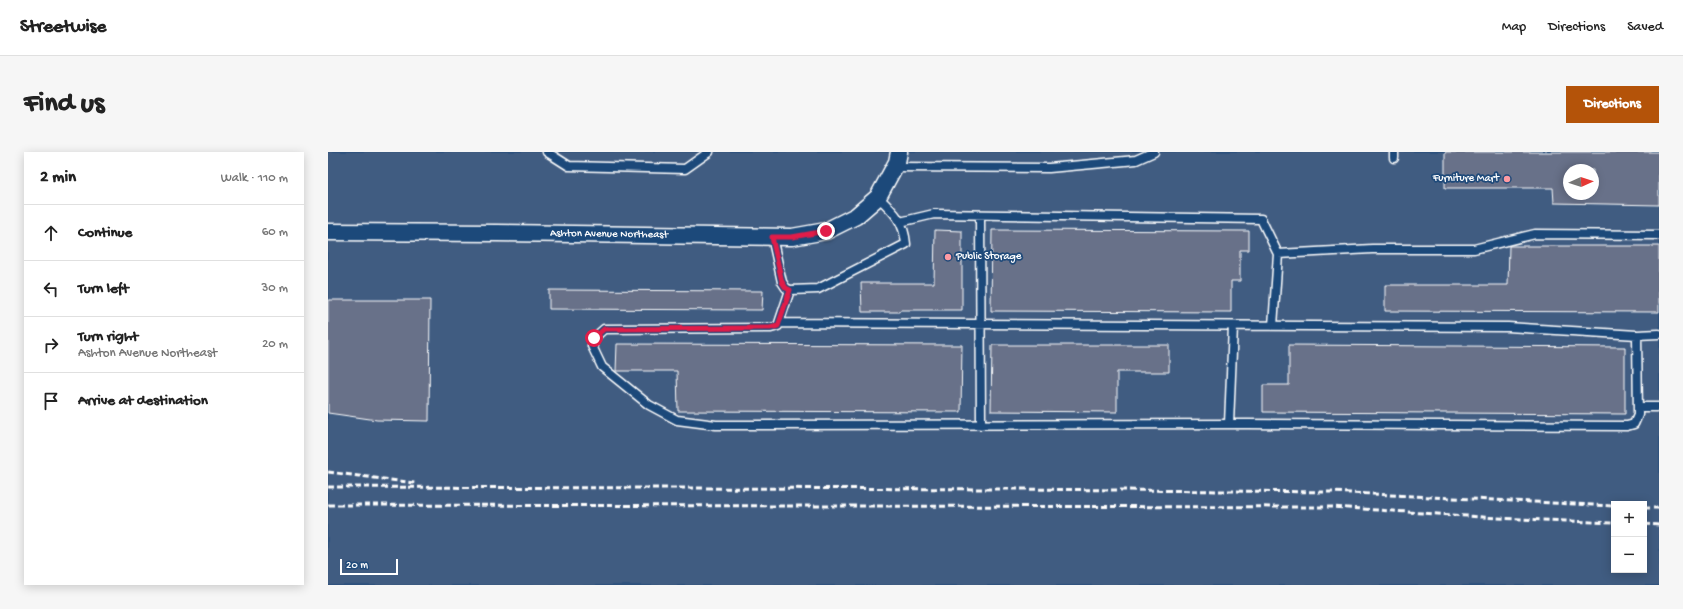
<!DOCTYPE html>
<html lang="en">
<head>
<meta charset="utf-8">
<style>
  body { margin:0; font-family:"Gochi Hand",sans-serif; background:#f6f6f6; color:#222 }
  .controls { position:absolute; right:12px; bottom:12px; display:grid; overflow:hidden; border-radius:0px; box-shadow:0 2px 10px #0003 }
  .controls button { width:36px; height:36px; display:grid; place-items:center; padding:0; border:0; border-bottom:1px solid #e0e0e0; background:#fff; color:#222; font:20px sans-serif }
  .compass { position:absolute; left:1235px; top:12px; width:36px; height:36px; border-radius:50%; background:#fff; box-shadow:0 2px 10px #0003; rotate:87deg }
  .scale { position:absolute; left:12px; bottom:10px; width:58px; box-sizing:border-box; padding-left:4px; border:2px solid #fff; border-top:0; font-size:11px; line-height:14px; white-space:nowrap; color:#fff; -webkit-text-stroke:3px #1f4a7a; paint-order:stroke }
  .stop { position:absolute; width:12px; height:12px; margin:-9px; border:3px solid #e11d48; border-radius:50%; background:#fff }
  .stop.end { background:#e11d48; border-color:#fff; box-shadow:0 1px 4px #0008 }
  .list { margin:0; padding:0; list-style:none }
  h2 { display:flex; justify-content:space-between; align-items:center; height:52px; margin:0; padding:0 16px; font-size:17px }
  h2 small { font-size:13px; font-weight:400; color:#767676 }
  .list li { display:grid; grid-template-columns:26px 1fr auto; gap:12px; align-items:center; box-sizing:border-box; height:56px; padding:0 16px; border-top:1px solid #e0e0e0 }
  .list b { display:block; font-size:15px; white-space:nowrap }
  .list p { margin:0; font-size:13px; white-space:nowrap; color:#767676 }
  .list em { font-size:13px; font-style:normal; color:#767676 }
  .icon { flex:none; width:22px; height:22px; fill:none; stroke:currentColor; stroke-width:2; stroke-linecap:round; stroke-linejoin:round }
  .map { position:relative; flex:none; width:1331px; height:433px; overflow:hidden; border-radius:0px }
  header { display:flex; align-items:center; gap:24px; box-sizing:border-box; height:56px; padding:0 20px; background:#fff; border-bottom:1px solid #e0e0e0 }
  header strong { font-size:19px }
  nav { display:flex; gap:22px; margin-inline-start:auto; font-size:14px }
  .intro { display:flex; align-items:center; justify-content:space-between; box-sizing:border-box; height:96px; padding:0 24px }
  h1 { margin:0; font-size:28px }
  .button { padding:10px 18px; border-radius:0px; background:#b45309; color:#fff; font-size:14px; font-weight:700 }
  main { display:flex; gap:24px; padding:0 24px }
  aside { flex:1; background:#fff; border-radius:0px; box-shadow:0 2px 10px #0003 }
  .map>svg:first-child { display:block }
  .built { fill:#3f5b81; fill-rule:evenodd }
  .building { fill:#687189; stroke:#fff; fill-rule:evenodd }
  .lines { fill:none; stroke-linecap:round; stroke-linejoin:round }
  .lane-casing { stroke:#fff; stroke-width:11 }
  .street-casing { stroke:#fff; stroke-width:19 }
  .lane { stroke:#1f4a7a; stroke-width:8 }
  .street { stroke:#1f4a7a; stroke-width:16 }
  .rail { stroke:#fff; stroke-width:3; stroke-dasharray:6 3; stroke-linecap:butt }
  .route { stroke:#e11d48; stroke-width:5 }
  .poi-dot { fill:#ff9aa2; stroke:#1f4a7a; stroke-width:1.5 }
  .labels { text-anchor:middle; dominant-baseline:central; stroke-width:3.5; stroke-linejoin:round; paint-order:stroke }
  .poi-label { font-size:11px; fill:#fff; stroke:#1f4a7a; text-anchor:end }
  .street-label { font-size:11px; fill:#fff; stroke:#1f4a7a }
</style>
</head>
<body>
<header>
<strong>Streetwise</strong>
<nav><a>Map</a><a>Directions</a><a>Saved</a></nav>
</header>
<div class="intro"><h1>Find us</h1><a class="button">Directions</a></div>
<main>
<aside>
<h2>2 min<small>Walk · 110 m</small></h2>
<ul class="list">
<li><svg class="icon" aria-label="ahead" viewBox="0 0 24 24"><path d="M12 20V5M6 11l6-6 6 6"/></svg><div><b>Continue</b></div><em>60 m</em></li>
<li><svg class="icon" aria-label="left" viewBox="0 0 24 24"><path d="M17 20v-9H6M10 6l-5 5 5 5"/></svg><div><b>Turn left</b></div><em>30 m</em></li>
<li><svg class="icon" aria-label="right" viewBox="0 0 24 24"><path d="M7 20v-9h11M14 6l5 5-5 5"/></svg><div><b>Turn right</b><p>Ashton Avenue Northeast</p></div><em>20 m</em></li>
<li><svg class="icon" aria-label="arrive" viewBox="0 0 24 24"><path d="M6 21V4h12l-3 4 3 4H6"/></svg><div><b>Arrive at destination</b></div></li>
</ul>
</aside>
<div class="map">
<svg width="1331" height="433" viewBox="0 0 1331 433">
  <rect width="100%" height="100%" fill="#2e527d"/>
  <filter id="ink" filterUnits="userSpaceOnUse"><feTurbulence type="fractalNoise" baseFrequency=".025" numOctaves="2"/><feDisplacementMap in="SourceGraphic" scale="8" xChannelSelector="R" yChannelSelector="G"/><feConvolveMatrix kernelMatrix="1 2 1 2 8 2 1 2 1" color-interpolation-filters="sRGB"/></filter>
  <g filter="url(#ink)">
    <!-- built -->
    <path class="built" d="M0,0H1331V433H0ZM1241,18H1265V42H1241ZM1286,352H1316V418H1286Z"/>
    <!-- building -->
    <path class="building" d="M1117,0H1331V53L1226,51L1225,36H1117ZM1241,18H1265V42H1241Z
      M607,78L634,79V158H572L571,160H534L533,131H606Z
      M664,78L921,79V98H912V129H903V160L663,159Z
      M1181,94H1331V160L1057,159V133H1180Z
      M221,138L435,139L434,158L221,157Z
      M0,148H102L101,269L49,268L0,261Z
      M289,192L634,193L633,260L350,259L349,219H288Z
      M664,193H841V220H789V260L663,259Z
      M961,193L1297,195V262L935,260V233H961Z"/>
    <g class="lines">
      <defs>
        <path id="lane" d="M219,0L241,14L357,17L381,0
          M1066,6V0
          M566,15L721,16L808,8L826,0
          M652,63L653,273
          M572,70L606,62L933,67L950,102L1044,97H1146L1207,82L1331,83
          M444,85L454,130L458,136L462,138L490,137L578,92C576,69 566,60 550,45
          M462,138L450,174L443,176L276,177L266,186L264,194L274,215L321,253L349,268L388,273L920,272L1299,274L1306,272L1310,263L1309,183L1331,182
          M452,171L1180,175L1309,183
          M945,174L950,102
          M1310,255H1331
          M901,272L905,174"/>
        <g id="street">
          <path id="s1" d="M0,80L169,81L464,85L498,79L528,64L550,45L569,10L571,0"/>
        </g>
      </defs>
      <!-- lane casing -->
      <use href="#lane" class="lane-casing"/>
      <!-- street casing -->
      <use href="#street" class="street-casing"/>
      <!-- lane -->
      <use href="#lane" class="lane"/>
      <!-- street -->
      <use href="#street" class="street"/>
      <!-- rail -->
      <path class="rail" d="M0,320L87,331
        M0,335L688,337L1003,340L1286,354
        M0,353L1004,355L1169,366L1286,371
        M1316,356H1331
        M1316,372L1331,373"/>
    </g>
  </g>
  <g class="lines" filter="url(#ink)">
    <!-- route -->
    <path class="route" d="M266,186L276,177L442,176L450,174L462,138L458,136L454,130L444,85H464L498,79"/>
  </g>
  <!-- markers -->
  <g class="poi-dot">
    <circle cx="1179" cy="27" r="4"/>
    <circle cx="620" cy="105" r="4"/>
  </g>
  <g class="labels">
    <!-- poi labels -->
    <g class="poi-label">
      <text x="1171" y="27">Furniture Mart</text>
      <text x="628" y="105" text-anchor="start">Public Storage</text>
    </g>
    <!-- street labels -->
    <g class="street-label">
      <text stroke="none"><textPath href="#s1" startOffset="281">Ashton Avenue Northeast</textPath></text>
    </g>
  </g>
</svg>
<div class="controls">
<button>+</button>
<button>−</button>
</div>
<svg class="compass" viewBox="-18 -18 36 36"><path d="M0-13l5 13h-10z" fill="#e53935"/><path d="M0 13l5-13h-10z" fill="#767676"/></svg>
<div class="scale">20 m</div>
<div class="stop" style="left:266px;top:186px"></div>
<div class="stop end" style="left:498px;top:79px"></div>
</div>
</main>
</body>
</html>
